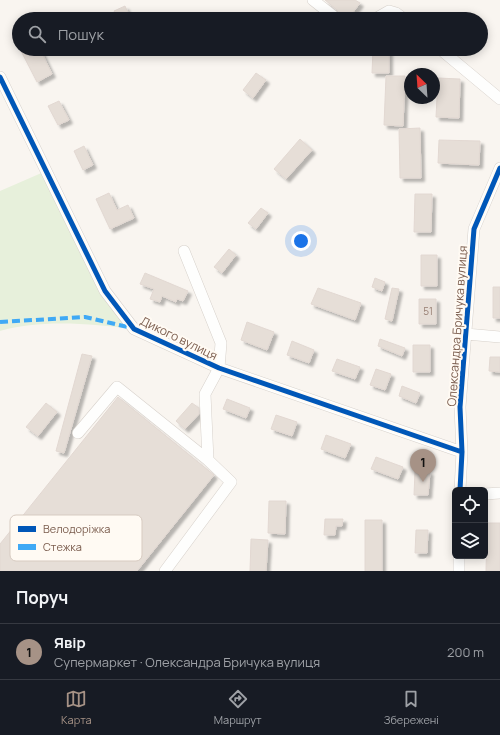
<!DOCTYPE html>
<html lang="uk">
<head>
<meta charset="utf-8">
<style>
  body { margin:0; font-family:Manrope,sans-serif; background:#242831; color:#f1f3f6 }
  .controls { position:absolute; right:12px; bottom:12px; display:grid; overflow:hidden; border-radius:6px; box-shadow:0 2px 10px #0003 }
  .controls button { width:36px; height:36px; display:grid; place-items:center; padding:0; border:0; border-bottom:1px solid #363941; background:#171b24; color:#f1f3f6; font:20px sans-serif }
  .compass { position:absolute; left:404px; top:68px; width:36px; height:36px; border-radius:50%; background:#171b24; box-shadow:0 2px 10px #0003; rotate:335deg }
  .you { position:absolute; left:301px; top:241px; width:14px; height:14px; margin:-10px; border:3px solid #fff; border-radius:50%; background:#1a73e8; box-shadow:0 0 0 6px #1a73e833 }
  .badge { display:grid; place-items:center; width:26px; height:26px; border-radius:50%; background:#a69286; color:#111; font-size:13px; font-weight:700 }
  .pin { position:absolute; translate:-50% -33px; filter:drop-shadow(0 1px 2px #0008) }
  .pin::after { content:''; position:absolute; top:21px; width:14px; height:12px; background:inherit; clip-path:polygon(0 0,100% 0,50% 100%) }
  .list { margin:0; padding:0; list-style:none }
  h2 { display:flex; justify-content:space-between; align-items:center; height:52px; margin:0; padding:0 16px; font-size:17px }
  h2 small { font-size:13px; font-weight:400; color:#9ea1a6 }
  .list li { display:grid; grid-template-columns:26px 1fr auto; gap:12px; align-items:center; box-sizing:border-box; height:56px; padding:0 16px; border-top:1px solid #363941 }
  .list b { display:block; font-size:15px; white-space:nowrap }
  .list p { margin:0; font-size:13px; white-space:nowrap; color:#9ea1a6 }
  .list em { font-size:13px; font-style:normal; color:#9ea1a6 }
  .icon { flex:none; width:22px; height:22px; fill:none; stroke:currentColor; stroke-width:2; stroke-linecap:round; stroke-linejoin:round }
  .map { position:relative; flex:none; width:500px; height:571px; overflow:hidden }
  .search { position:absolute; background:#171b24; box-shadow:0 2px 10px #0003; left:12px; right:12px; top:12px; height:44px; display:flex; align-items:center; gap:10px; box-sizing:border-box; padding:0 14px; border-radius:22px; color:#9ea1a6; font-size:15px }
  .sheet { height:108px; background:#171b24 }
  nav { display:flex; justify-content:space-around; align-items:center; box-sizing:border-box; height:56px; border-top:1px solid #363941; background:#171b24; font-size:11px; color:#9ea1a6 }
  nav a { display:grid; justify-items:center; gap:2px }
  nav .on { color:#a69286 }
  .map>svg:first-child { display:block }
  .green { fill:#e7f0db }
  .building { fill:#e6ded7; stroke:#e2d8d2; filter:url(#shadow) }
  .lines { fill:none; stroke-linecap:round; stroke-linejoin:round }
  .minor-casing { stroke:#d7d1cb; stroke-width:12 }
  .minor { stroke:#fefefd; stroke-width:11 }
  .quiet { stroke:#3fa9f5; stroke-width:4; stroke-dasharray:8 4; stroke-linecap:butt }
  .cycleway-casing { stroke:#fffaf3; stroke-width:8 }
  .cycleway { stroke:#0057b8; stroke-width:5 }
  .labels { text-anchor:middle; dominant-baseline:central; stroke-width:4; stroke-linejoin:round; paint-order:stroke }
  .number-label { font-size:10px; fill:#977e72 }
  .street-label { font-size:12px; fill:#7a5c4d; stroke:#fffaf3 }
  .key { fill:#fffaf3; stroke:#d7cbc1; stroke-width:1 }
  .key-label { font-size:11px; fill:#7a5c4d }
</style>
</head>
<body>
<div class="map">
<svg width="500" height="571" viewBox="0 0 500 571">
  <defs>
    <filter id="shadow"><feDropShadow dx="3.5" dy="3.5" stdDeviation="1" flood-color="#0004"/></filter>
  </defs>
  <rect width="100%" height="100%" fill="#f9f5f0"/>
  <!-- green -->
  <path class="green" d="M46,171L105,291L134,329C92,324 41,319 0,331V191Z"/>
  <!-- building -->
  <path class="building" d="M325,0H355L360,3L348,19Z
    M125,6L131,19H118L114,11Z
    M20,49H40L52,74L37,82Z
    M373,49H389V73H372Z
    M256,73L266,80L253,98L243,90Z
    M386,76H405L403,126L384,125Z
    M438,78L460,79L459,118L436,117Z
    M59,101L69,120L58,125L48,106Z
    M420,128L421,178H400L399,129Z
    M300,139L312,150L286,179L274,169Z
    M439,140L480,141L479,165L438,163Z
    M84,146L93,165L83,170L74,151Z
    M109,193L117,210L128,205L134,218L110,229L96,199Z
    M415,194H432L431,232H414Z
    M261,208L268,213L256,229L248,223Z
    M229,249L236,255L222,273L214,267Z
    M421,255H437V286H421Z
    M145,273L188,291L183,301L177,299L176,302L162,296L160,302L150,299L154,289L140,284Z
    M375,278L385,282L382,291L372,287Z
    M493,287H500V318H493Z
    M318,288L361,303L355,320L311,304Z
    M392,288L399,289L392,321L385,319Z
    M419,299H436V324H419Z
    M247,322L274,332L267,350L241,340Z
    M380,339L405,348L402,356L378,346Z
    M292,341L314,350L309,363L287,355Z
    M413,345H430V372H413Z
    M82,354L92,356L64,453L56,451Z
    M490,357H500V372L489,371Z
    M337,359L360,367L355,379L332,371Z
    M376,369L391,374L385,390L370,385Z
    M402,386L420,393L416,403L399,396Z
    M118,397L214,475L137,571H0V544Z
    M227,399L250,408L246,418L223,409Z
    M46,403L57,412L38,436L26,427Z
    M192,403L199,408V414L185,429L176,421Z
    M276,415L297,422L292,436L271,429Z
    M326,435L351,444L345,458L321,449Z
    M376,457L403,467L398,479L371,469Z
    M415,471L430,472L428,495H414Z
    M269,501H286L285,534L268,533Z
    M325,519H343L342,526H336L335,535H324Z
    M365,520H382V571H365Z
    M487,523H500V571H486Z
    M416,530H428L427,553H415Z
    M251,539L268,540L266,571H250Z"/>
  <g class="lines">
    <defs>
      <path id="minor" d="M313,0L337,19
        M375,19L389,11L396,13L404,19
        M440,49L500,99
        M0,77L105,291L134,329L219,368L462,452
        M184,251L221,343L219,368L205,394L208,460
        M466,334L500,337
        M78,433L117,387L208,460L231,482L165,571
        M460,490L462,452L460,407L474,229L500,168
        M485,494L500,493
        M459,571V556"/>
    </defs>
    <!-- minor casing -->
    <use href="#minor" class="minor-casing"/>
    <!-- minor -->
    <use href="#minor" class="minor"/>
    <!-- quiet -->
    <path class="quiet" d="M0,322L85,317L132,328"/>
    <defs>
      <path id="cycleway" d="M0,77L105,291L134,329L219,368L462,452
        M460,490L462,452L460,407L474,229L500,168"/>
    </defs>
    <!-- cycleway casing -->
    <use href="#cycleway" class="cycleway-casing"/>
    <!-- cycleway -->
    <use href="#cycleway" class="cycleway"/>
  </g>
  <g class="labels">
    <!-- number labels -->
    <g class="number-label">
      <text x="428" y="311">51</text>
    </g>
    <!-- street labels -->
    <g class="street-label">
      <text transform="translate(457 326) rotate(-86)">Олександра Бричука вулиця</text>
      <text transform="translate(179 338) rotate(26)">Дикого вулиця</text>
    </g>
  </g>
  <!-- legend -->
  <rect x="10" y="515" width="132" height="46" rx="6" class="key"/>
  <rect x="18" y="526" width="18" height="6" fill="#0057b8"/>
  <rect x="18" y="544" width="18" height="6" fill="#3fa9f5"/>
  <g class="key-label">
    <text x="43" y="533">Велодоріжка</text>
    <text x="43" y="551">Стежка</text>
  </g>
</svg>
<div class="controls">
<button><svg class="icon" aria-label="locate" viewBox="0 0 24 24"><circle cx="12" cy="12" r="6"/><path d="M12 2v4M12 18v4M2 12h4M18 12h4"/></svg></button>
<button><svg class="icon" aria-label="layers" viewBox="0 0 24 24"><path d="M12 4l9 5-9 5-9-5zM3 14l9 5 9-5"/></svg></button>
</div>
<svg class="compass" viewBox="-18 -18 36 36"><path d="M0-13l5 13h-10z" fill="#e53935"/><path d="M0 13l5-13h-10z" fill="#9ea1a6"/></svg>
<div class="you"></div>
<div class="pin badge" style="left:423px;top:482px">1</div>
<div class="search"><svg class="icon" aria-label="search" viewBox="0 0 24 24"><circle cx="10" cy="10" r="6"/><path d="M15 15l6 6"/></svg>Пошук</div>
</div>
<section class="sheet">
<h2>Поруч<small></small></h2>
<ul class="list">
<li><span class="badge">1</span><div><b>Явiр</b><p>Супермаркет · Олександра Бричука вулиця</p></div><em>200 m</em></li>
</ul>
</section>
<nav>
<a class="on"><svg class="icon" aria-label="map" viewBox="0 0 24 24"><path d="M3 6l6-2 6 2 6-2v14l-6 2-6-2-6 2zM9 4v14M15 6v14"/></svg>Карта</a>
<a><svg class="icon" aria-label="directions" viewBox="0 0 24 24"><path d="M12 3l9 9-9 9-9-9zM9 14v-3h6M13 9l2 2-2 2"/></svg>Маршрут</a>
<a><svg class="icon" aria-label="saved" viewBox="0 0 24 24"><path d="M7 4h10v16l-5-4-5 4z"/></svg>Збережені</a>
</nav>
</body>
</html>
